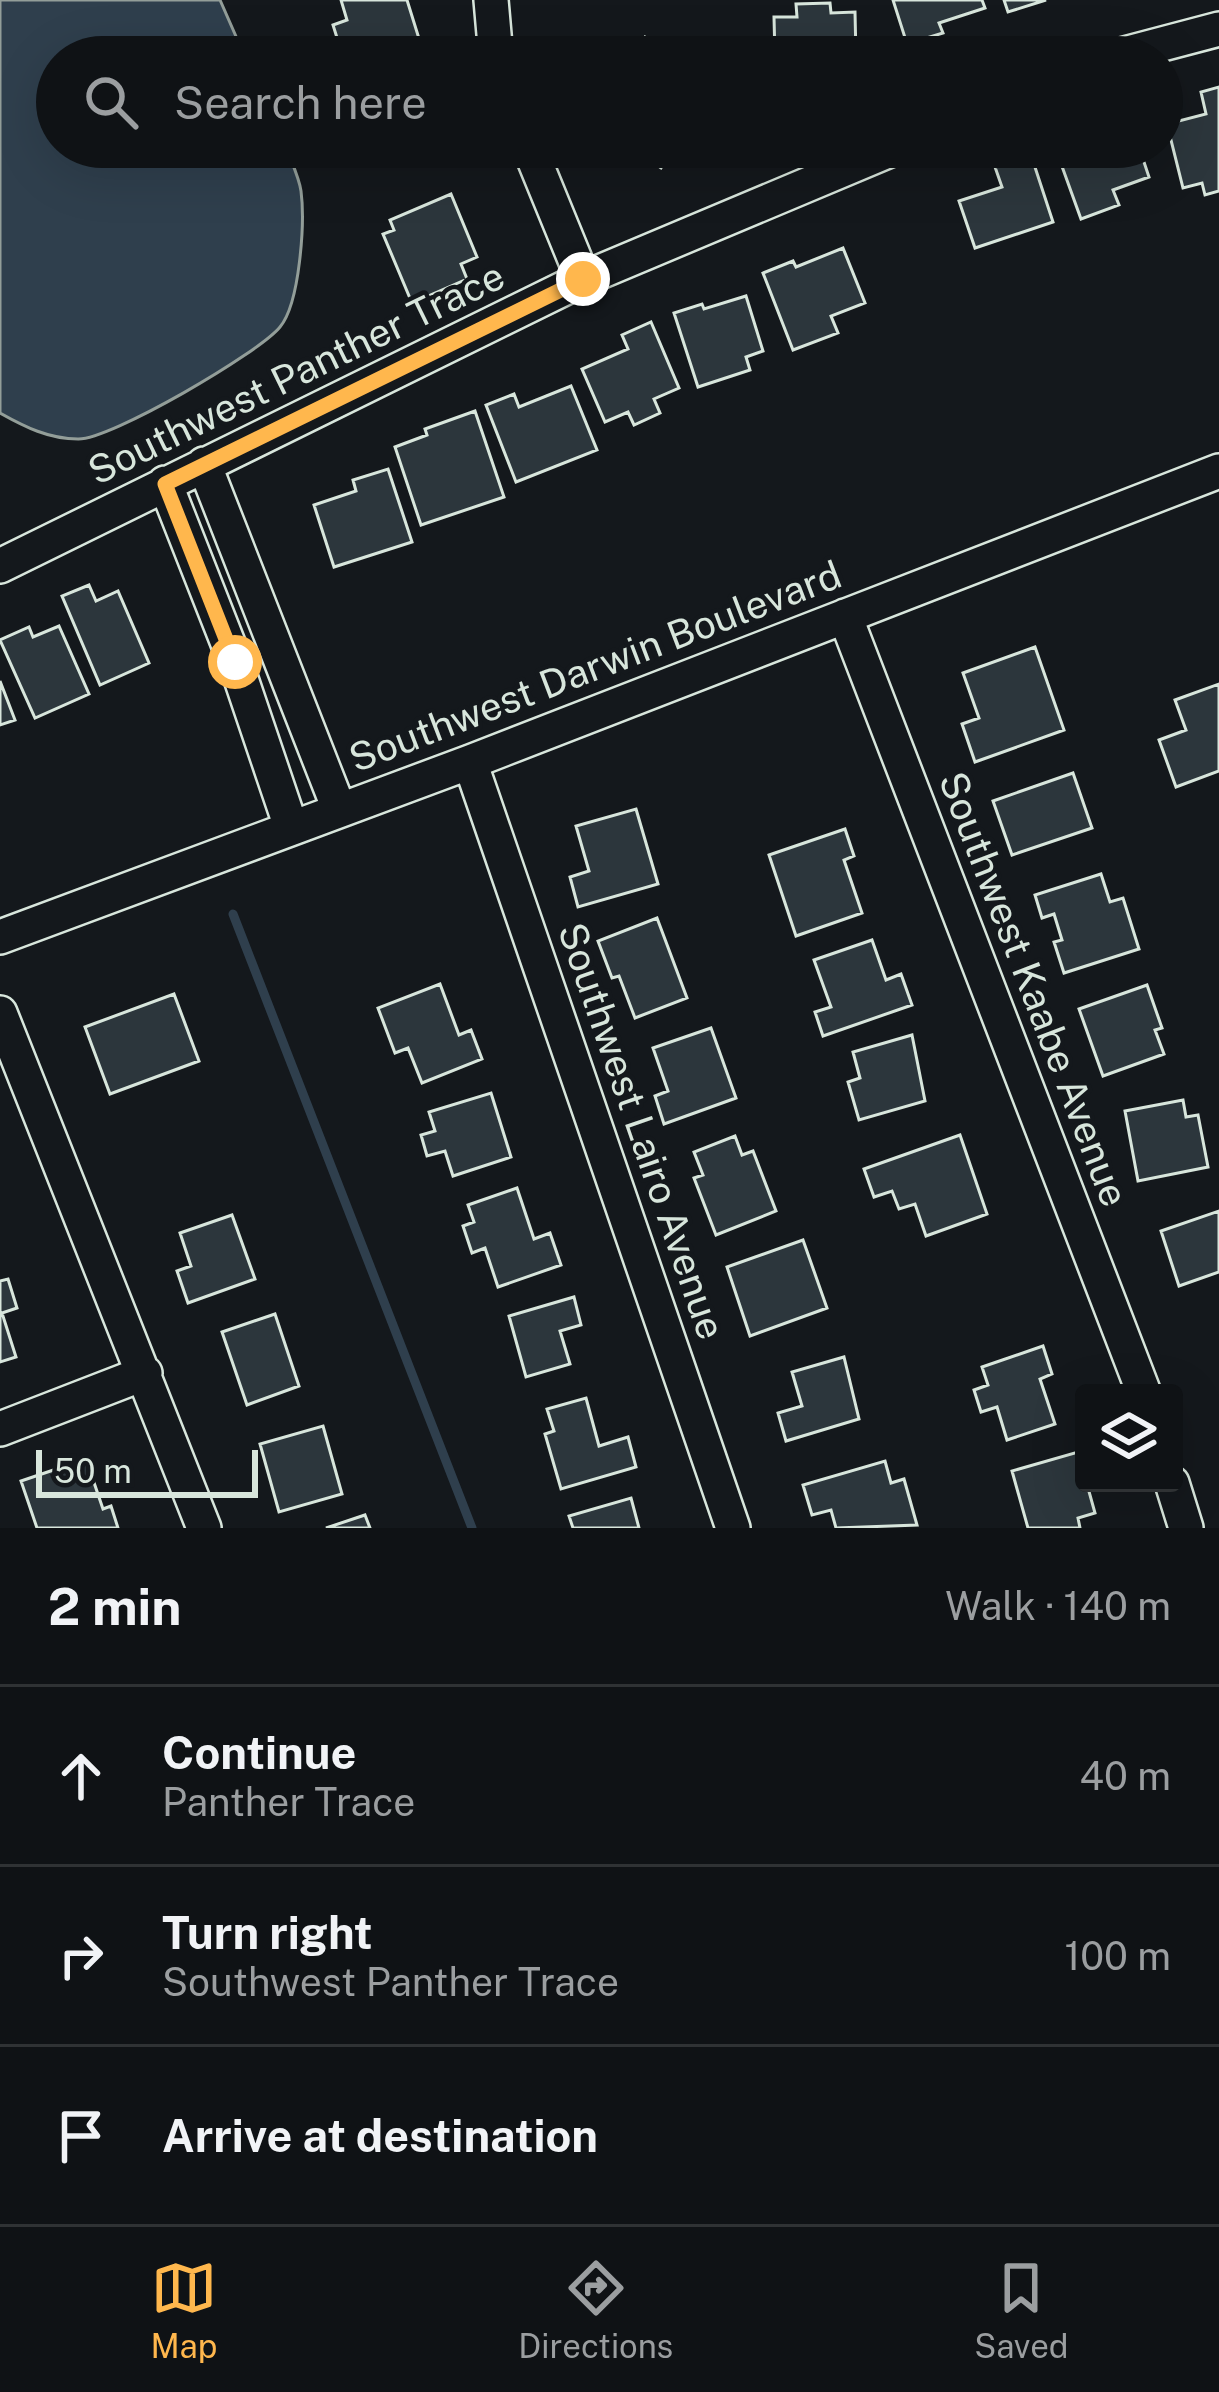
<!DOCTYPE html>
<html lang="en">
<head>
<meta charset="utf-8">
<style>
  body { margin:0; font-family:"Public Sans",sans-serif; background:#181b1e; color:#f1f3f6 }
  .controls { position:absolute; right:36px; bottom:36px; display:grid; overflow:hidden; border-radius:12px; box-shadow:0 12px 48px #0002 }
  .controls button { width:108px; height:108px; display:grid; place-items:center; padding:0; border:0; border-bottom:3px solid #2f3234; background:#0f1215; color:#f1f3f6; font:60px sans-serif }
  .scale { position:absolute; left:36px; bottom:30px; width:222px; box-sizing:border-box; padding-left:12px; border:6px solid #d8e6dc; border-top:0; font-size:33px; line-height:42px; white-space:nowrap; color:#d8e6dc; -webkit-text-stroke:9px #14181c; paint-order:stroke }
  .stop { position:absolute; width:36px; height:36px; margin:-27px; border:9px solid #ffb74d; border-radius:50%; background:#fff }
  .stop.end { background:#ffb74d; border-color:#fff; box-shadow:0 3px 12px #0008 }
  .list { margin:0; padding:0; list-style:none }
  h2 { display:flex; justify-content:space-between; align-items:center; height:156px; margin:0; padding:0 48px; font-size:51px }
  h2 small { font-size:39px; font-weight:400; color:#9b9ea0 }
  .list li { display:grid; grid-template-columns:78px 1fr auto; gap:36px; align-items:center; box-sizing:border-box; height:180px; padding:0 48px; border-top:3px solid #2f3234 }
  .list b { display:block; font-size:45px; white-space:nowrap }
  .list p { margin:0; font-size:39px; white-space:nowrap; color:#9b9ea0 }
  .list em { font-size:39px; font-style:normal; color:#9b9ea0 }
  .icon { flex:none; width:66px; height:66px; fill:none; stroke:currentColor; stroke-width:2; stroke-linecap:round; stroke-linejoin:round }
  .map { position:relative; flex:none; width:1219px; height:1528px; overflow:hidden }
  .search { position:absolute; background:#0f1215; box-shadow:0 12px 48px #0002; left:36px; right:36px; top:36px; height:132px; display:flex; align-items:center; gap:30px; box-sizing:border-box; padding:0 42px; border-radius:66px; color:#9b9ea0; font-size:45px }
  .sheet { height:696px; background:#0f1215 }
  nav { display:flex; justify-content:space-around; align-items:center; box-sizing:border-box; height:168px; border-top:3px solid #2f3234; background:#0f1215; font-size:33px; color:#9b9ea0 }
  nav a { display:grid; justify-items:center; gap:6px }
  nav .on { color:#ffb74d }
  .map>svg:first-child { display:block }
  .water { fill:#2f3f4d; stroke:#939e99; stroke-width:3 }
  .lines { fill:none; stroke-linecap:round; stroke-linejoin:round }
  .stream { stroke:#2f3f4d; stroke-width:9 }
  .building { fill:#2c363c; stroke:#d8e6dc; stroke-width:3 }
  .minor-casing { stroke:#d8e6dc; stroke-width:38 }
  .minor { stroke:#14181c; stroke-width:33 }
  .route { stroke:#ffb74d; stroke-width:15 }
  .labels { text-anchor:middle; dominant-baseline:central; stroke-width:9; stroke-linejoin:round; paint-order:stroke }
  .street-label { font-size:39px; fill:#d8e6dc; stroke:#14181c }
</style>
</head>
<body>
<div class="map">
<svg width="1219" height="1528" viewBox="0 0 1219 1528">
  <rect width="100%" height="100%" fill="#14181c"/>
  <!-- water -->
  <path class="water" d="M0,0H220L245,57H57V147H286C291,161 299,177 301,191C305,222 300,303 280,327C259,353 110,440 78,439C49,439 25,427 0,413Z"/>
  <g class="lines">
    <!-- stream -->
    <path class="stream" d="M233,914L472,1528"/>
  </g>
  <!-- building -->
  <path class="building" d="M341,0H407L421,45L382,57H343L333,25L347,20Z
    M893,0H982L985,8L939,23L943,33L907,44Z
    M1004,0H1046L1008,12Z
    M830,3L831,13L855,12L856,57H775L774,17H797L796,4Z
    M645,37L675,57H632Z
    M694,43L714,57H685Z
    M1219,87V191L1205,195L1202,183L1183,188L1167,124L1206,114L1201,92Z
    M382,147H435L436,154L385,163Z
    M631,147H675L661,168Z
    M1055,147H1139L1149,177L1113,190L1119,205L1081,219Z
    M1031,155L1053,222L975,248L959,201L1002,187L995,167Z
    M451,194L477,257L461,264L467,279L412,303L383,234L394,230L390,220Z
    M843,248L865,303L831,316L838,333L793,350L763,273L793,261L796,267Z
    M746,296L763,351L746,357L750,370L698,387L674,313L702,304L704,309Z
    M651,322L679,388L654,399L660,413L634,425L628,412L605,422L582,369L628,349L622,335Z
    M571,386L597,450L516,482L486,405L514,394L519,407Z
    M475,411L504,497L421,525L395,447L427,435L425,429Z
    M388,469L412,542L334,567L314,505L356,491L353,480Z
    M89,585L96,601L118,591L149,663L100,685L62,596Z
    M59,626L89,694L35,718L0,640L29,627L33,637Z
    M1035,647L1064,730L975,762L962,724L979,718L963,673Z
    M0,681L15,720L0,725Z
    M1219,684V771L1176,787L1159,740L1186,730L1175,700Z
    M1073,773L1092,828L1012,855L993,801Z
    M636,809L658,884L578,907L570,877L589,871L576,826Z
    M845,829L854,856L844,860L862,913L796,936L769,855Z
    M1101,874L1110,902L1123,898L1139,949L1064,973L1054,942L1062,940L1054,914L1042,918L1035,895Z
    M657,918L687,998L635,1018L619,976L612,978L598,941Z
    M872,940L886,980L901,974L912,1005L823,1036L815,1012L831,1007L814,960Z
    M440,984L459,1035L471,1030L482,1059L422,1083L408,1048L395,1053L378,1008Z
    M1147,985L1162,1028L1155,1030L1164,1054L1103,1076L1079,1009Z
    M174,994L199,1061L110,1094L85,1027Z
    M711,1028L736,1098L664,1124L655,1096L668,1091L653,1048Z
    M912,1035L925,1101L859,1120L848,1082L860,1078L853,1052Z
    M491,1093L511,1157L453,1176L445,1151L427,1156L421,1135L435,1131L429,1112Z
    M1183,1100L1186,1117L1198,1115L1208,1167L1138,1181L1125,1111Z
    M960,1135L987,1214L926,1236L915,1204L899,1209L892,1191L874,1197L864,1169Z
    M735,1136L742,1155L753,1151L776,1211L716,1235L694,1178L703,1175L694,1152Z
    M517,1188L534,1239L550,1233L561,1265L498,1287L485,1248L472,1253L463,1226L474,1222L468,1205Z
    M1219,1211V1272L1179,1286L1161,1231Z
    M232,1215L255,1279L188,1303L177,1271L191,1266L180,1233Z
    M803,1240L827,1308L750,1336L727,1267Z
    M8,1279L17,1308L2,1313L16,1357L0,1362V1281Z
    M574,1297L581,1325L560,1331L570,1364L526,1377L509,1316Z
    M275,1314L299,1386L247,1405L222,1332Z
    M1043,1346L1052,1374L1040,1379L1055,1424L1007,1440L997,1407L981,1412L974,1390L988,1385L982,1367Z
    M844,1357L859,1419L786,1441L778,1413L802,1406L792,1372Z
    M586,1398L599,1446L628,1437L636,1467L561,1489L545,1434L554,1431L547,1409Z
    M323,1426L342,1494L279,1512L260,1444Z
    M1078,1452L1095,1513L1078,1518L1080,1528H1028L1012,1471Z
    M86,1459L103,1509L111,1506L118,1528H37L21,1481Z
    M885,1461L891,1483L904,1479L917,1525L836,1528L831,1510L812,1515L803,1485Z
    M631,1498L639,1528H573L569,1516Z
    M365,1515L370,1528H326Z"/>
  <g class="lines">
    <defs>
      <path id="minor" d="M491,0L496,57
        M1113,57L1219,29
        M529,147L583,279
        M204,464L339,809
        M165,483L235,661L291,827
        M0,566L583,279L897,147
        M845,616L1144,1393
        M470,762L733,1528
        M0,937L470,762L1219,471
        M0,1013L204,1528
        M0,1429L145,1373
        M1172,1483L1186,1528"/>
    </defs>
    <!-- minor casing -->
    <use href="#minor" class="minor-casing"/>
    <!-- minor -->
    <use href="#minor" class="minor"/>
  </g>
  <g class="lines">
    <!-- route -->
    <path class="route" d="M235,662L165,484L583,279"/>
  </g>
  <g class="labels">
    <!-- street labels -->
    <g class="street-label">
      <text transform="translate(296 373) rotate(-26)">Southwest Panther Trace</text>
      <text transform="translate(595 666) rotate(-21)">Southwest Darwin Boulevard</text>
      <text transform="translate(1034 989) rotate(69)">Southwest Kaabe Avenue</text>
      <text transform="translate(642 1131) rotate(71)">Southwest Lairo Avenue</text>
    </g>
  </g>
</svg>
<div class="controls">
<button><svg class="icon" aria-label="layers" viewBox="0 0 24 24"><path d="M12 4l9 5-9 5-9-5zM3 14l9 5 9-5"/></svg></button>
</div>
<div class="scale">50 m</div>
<div class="stop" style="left:235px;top:662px"></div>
<div class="stop end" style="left:583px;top:279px"></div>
<div class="search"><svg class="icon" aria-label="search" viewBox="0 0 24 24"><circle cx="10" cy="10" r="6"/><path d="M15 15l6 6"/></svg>Search here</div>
</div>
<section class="sheet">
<h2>2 min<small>Walk · 140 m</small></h2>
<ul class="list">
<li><svg class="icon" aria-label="ahead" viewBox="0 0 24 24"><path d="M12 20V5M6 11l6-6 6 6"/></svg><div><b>Continue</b><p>Panther Trace</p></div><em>40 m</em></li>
<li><svg class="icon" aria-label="right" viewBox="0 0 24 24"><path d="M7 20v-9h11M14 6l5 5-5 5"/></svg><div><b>Turn right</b><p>Southwest Panther Trace</p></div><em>100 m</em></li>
<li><svg class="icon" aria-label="arrive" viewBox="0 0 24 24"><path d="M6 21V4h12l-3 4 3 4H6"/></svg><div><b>Arrive at destination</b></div></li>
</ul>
</section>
<nav>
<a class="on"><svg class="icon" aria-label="map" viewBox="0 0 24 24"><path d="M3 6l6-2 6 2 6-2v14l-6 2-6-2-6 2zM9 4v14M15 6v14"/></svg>Map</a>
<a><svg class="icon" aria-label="directions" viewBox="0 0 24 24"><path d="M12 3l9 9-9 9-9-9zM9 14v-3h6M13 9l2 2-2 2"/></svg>Directions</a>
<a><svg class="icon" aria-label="saved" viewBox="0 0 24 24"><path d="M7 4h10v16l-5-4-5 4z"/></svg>Saved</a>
</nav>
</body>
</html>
